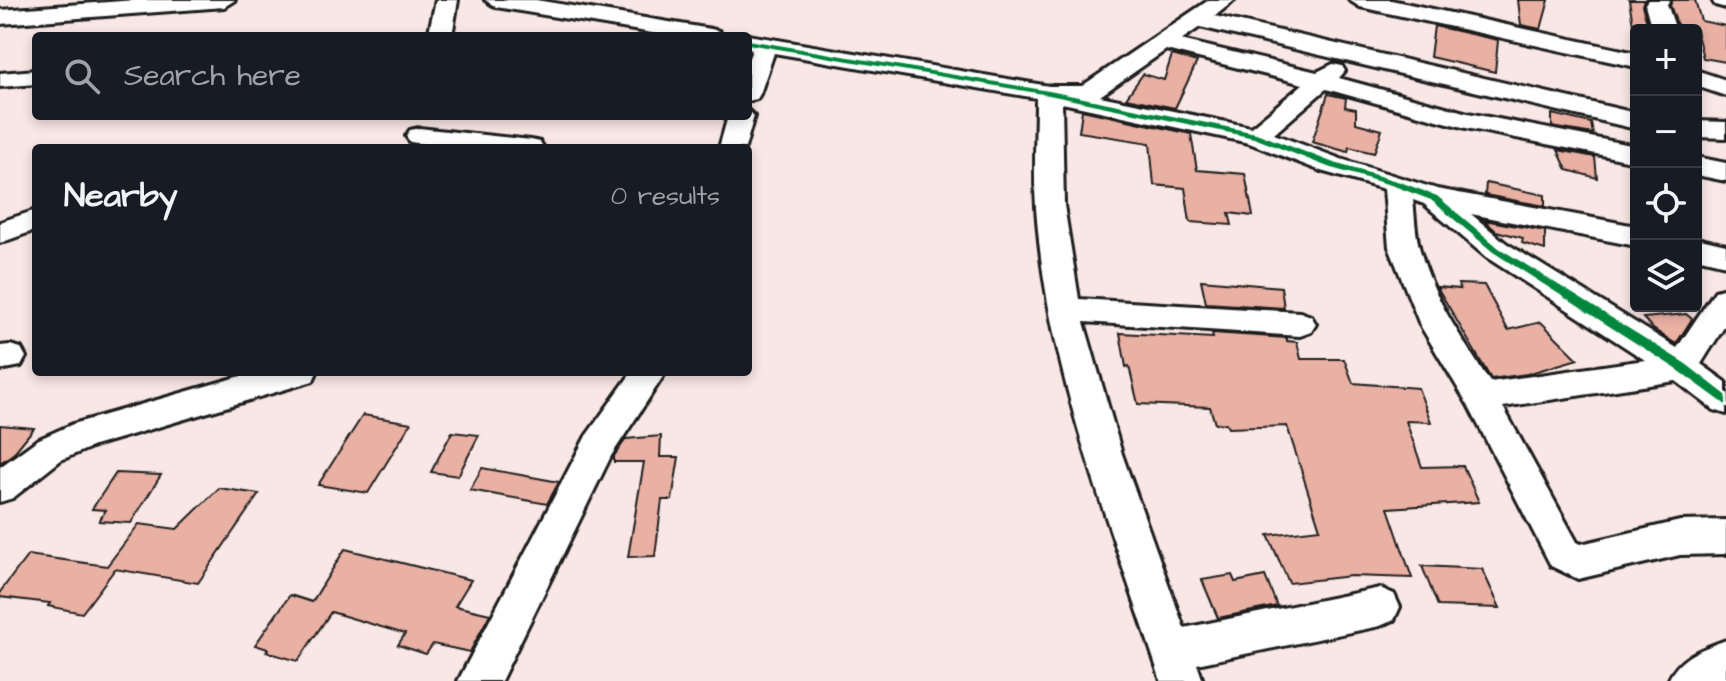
<!DOCTYPE html>
<html lang="en">
<head>
<meta charset="utf-8">
<style>
  body { margin:0; font-family:"Architects Daughter",sans-serif; background:#242831; color:#f1f3f6 }
  .controls { position:absolute; right:24px; top:24px; display:grid; overflow:hidden; border-radius:8px; box-shadow:0 4px 12px #0003 }
  .controls button { width:72px; height:72px; display:grid; place-items:center; padding:0; border:0; border-bottom:2px solid #363941; background:#171b24; color:#f1f3f6; font:40px sans-serif }
  .list { margin:0; padding:0; list-style:none }
  h2 { display:flex; justify-content:space-between; align-items:center; height:104px; margin:0; padding:0 32px; font-size:34px }
  h2 small { font-size:26px; font-weight:400; color:#9ea1a6 }
  .icon { flex:none; width:44px; height:44px; fill:none; stroke:currentColor; stroke-width:2; stroke-linecap:round; stroke-linejoin:round }
  .map { position:relative; flex:none; width:1726px; height:681px; overflow:hidden }
  .search { position:absolute; background:#171b24; box-shadow:0 4px 12px #0003; left:32px; top:32px; width:720px; height:88px; display:flex; align-items:center; gap:20px; box-sizing:border-box; padding:0 28px; border-radius:8px; color:#9ea1a6; font-size:30px }
  .panel { position:absolute; background:#171b24; box-shadow:0 4px 12px #0003; left:32px; top:144px; width:720px; height:232px; border-radius:8px }
  .map>svg:first-child { display:block }
  .building { fill:#e9b0a4; stroke:#1c1c1c; stroke-width:2 }
  .lines { fill:none; stroke-linecap:round; stroke-linejoin:round }
  .street-casing { stroke:#1c1c1c; stroke-width:6 }
  .street { fill:#fff; fill-rule:evenodd }
  .cycleway-casing { stroke:#fff; stroke-width:5 }
  .cycleway { fill:#00873e; fill-rule:evenodd }
</style>
</head>
<body>
<div class="map">
<svg width="1726" height="681" viewBox="0 0 1726 681">
  <rect width="100%" height="100%" fill="#f8e7e4"/>
  <filter id="ink" filterUnits="userSpaceOnUse"><feTurbulence type="fractalNoise" baseFrequency=".0125" numOctaves="2"/><feDisplacementMap in="SourceGraphic" scale="16" xChannelSelector="R" yChannelSelector="G"/><feConvolveMatrix kernelMatrix="1 2 1 2 8 2 1 2 1" color-interpolation-filters="sRGB"/></filter>
  <g filter="url(#ink)">
    <!-- building -->
    <path class="building" d="M1518,0H1549L1541,29L1521,25Z
      M1629,0H1644L1642,5L1649,30H1634Z
      M1673,0H1695L1701,21L1726,26V62L1703,58L1696,30H1679L1670,5Z
      M1434,26L1498,40L1495,72L1430,57Z
      M1172,55L1197,62L1175,108L1126,98L1143,74L1164,80Z
      M1328,94L1346,98L1345,107L1356,109V123L1382,130L1374,153L1349,147L1348,152L1312,142Z
      M1082,110L1191,134L1197,170L1245,174L1253,216L1229,213L1232,225L1190,222L1185,188L1154,185L1150,143L1079,132Z
      M1552,114L1591,123L1593,134L1552,127Z
      M1558,150L1595,157L1597,178L1567,170Z
      M1486,183L1545,195V206L1485,195Z
      M1484,220L1545,231V250L1522,243L1523,238L1496,231Z
      M1201,280L1281,287L1284,308L1206,303Z
      M1458,284L1484,285L1508,330L1541,322L1578,359L1527,374L1491,379L1437,287L1460,289Z
      M1686,314L1692,319L1676,344L1653,329L1643,318Z
      M1120,333L1213,338L1212,333L1287,338V341L1297,342L1301,359H1344L1353,383L1418,388L1431,422L1406,421L1422,467L1463,466L1479,502L1388,508L1412,578L1351,576L1289,583L1268,535L1320,529L1287,426L1228,428L1226,423L1215,424L1210,407L1138,404L1129,366L1126,367Z
      M363,415L411,423L368,493L318,485Z
      M0,425L34,428L13,454L0,463Z
      M452,432L479,435L458,476L431,472Z
      M661,436L660,457H679L672,500H662L655,556L628,557L644,462H614V456L626,439Z
      M482,468L559,482L547,504L470,490Z
      M116,473L161,475L131,523L99,521L106,510L92,509Z
      M219,488L259,494L198,583L115,569L82,613L48,606L50,603L0,597V592L28,555L107,566L139,524L177,529Z
      M345,549L471,580L455,606L490,614L470,652L433,644L426,654L398,645L405,634L331,612L298,661L266,652L268,649L255,645L290,595L312,602Z
      M1422,566L1482,569L1500,608L1438,606Z
      M1232,575L1235,582L1265,576L1277,606L1218,618L1202,580Z"/>
    <g class="lines">
      <defs>
        <path id="street" d="M136,0H235L224,7L0,24V10Z
          M436,0H458L452,36H428Z
          M485,0H536L711,29L719,31L723,36H670L496,7Z
          M1209,0H1235L1215,16L1636,113V129L1200,27L1181,40L1317,72L1333,64L1342,66L1345,71L1339,78L1468,113L1636,146V162L1466,128L1326,89L1274,134L1341,159L1437,189L1636,226V246L1471,214L1506,243L1677,348L1715,291L1726,288V324L1701,364L1726,382V414L1714,410L1676,381L1503,407L1577,542L1581,544L1680,521L1726,520V554L1680,555L1578,579L1551,566L1468,405L1420,325L1389,247L1384,189L1321,171L1249,143L1062,103L1064,205L1079,299L1300,312L1311,316L1316,324L1311,332L1300,336L1084,322L1122,454L1184,628L1380,588L1394,594L1400,607L1394,620L1380,626L1197,664L1203,681H1161C1112,530 1050,379 1037,220C1033,179 1036,139 1036,98L774,53L760,94L757,99L748,101V60L752,50L748,49V36H744L748,35L1049,86H1082ZM1166,50L1303,84L1251,127L1100,96ZM1413,200L1424,204L1486,257L1645,360L1490,382C1463,341 1433,298 1420,250C1415,234 1415,216 1413,200Z
          M1349,0H1391L1636,53V67L1360,7Z
          M1648,0H1670L1667,4L1676,30H1652L1645,4Z
          M1712,0H1726V8L1715,5Z
          M36,70V84L0,87V73Z
          M1696,70L1726,80V96L1696,86Z
          M748,110L754,116L745,148H719L728,116H748Z
          M1696,121L1726,122V138L1696,137Z
          M419,128L531,140L540,142L544,148H455L410,142L406,136L410,130Z
          M1696,157L1726,163V181L1696,175Z
          M36,210V230L0,243V222Z
          M1696,238L1726,245V265L1696,258Z
          M10,345L21,348L26,357L21,366L0,370V346Z
          M255,372H317L313,381L94,446L61,460L13,498L0,502V467L37,440L73,424Z
          M632,372H666L611,456L501,681H458L586,436Z
          M1726,640V680L1668,681C1679,656 1702,649 1726,640Z"/>
      </defs>
      <!-- street casing -->
      <use href="#street" class="street-casing"/>
      <!-- street -->
      <use href="#street" class="street"/>
      <defs>
        <path id="cycleway" d="M748,40L1049,91L1256,133L1334,163L1400,182L1437,196L1499,248L1686,364L1726,395V405L1678,370L1493,252L1431,200L1394,186L1328,167L1254,138L1049,95L748,44Z"/>
      </defs>
      <!-- cycleway casing -->
      <use href="#cycleway" class="cycleway-casing"/>
      <!-- cycleway -->
      <use href="#cycleway" class="cycleway"/>
    </g>
  </g>
</svg>
<div class="controls">
<button>+</button>
<button>−</button>
<button><svg class="icon" aria-label="locate" viewBox="0 0 24 24"><circle cx="12" cy="12" r="6"/><path d="M12 2v4M12 18v4M2 12h4M18 12h4"/></svg></button>
<button><svg class="icon" aria-label="layers" viewBox="0 0 24 24"><path d="M12 4l9 5-9 5-9-5zM3 14l9 5 9-5"/></svg></button>
</div>
<div class="search"><svg class="icon" aria-label="search" viewBox="0 0 24 24"><circle cx="10" cy="10" r="6"/><path d="M15 15l6 6"/></svg>Search here</div>
<section class="panel">
<h2>Nearby<small>0 results</small></h2>
<ul class="list">
</ul>
</section>
</div>
</body>
</html>
